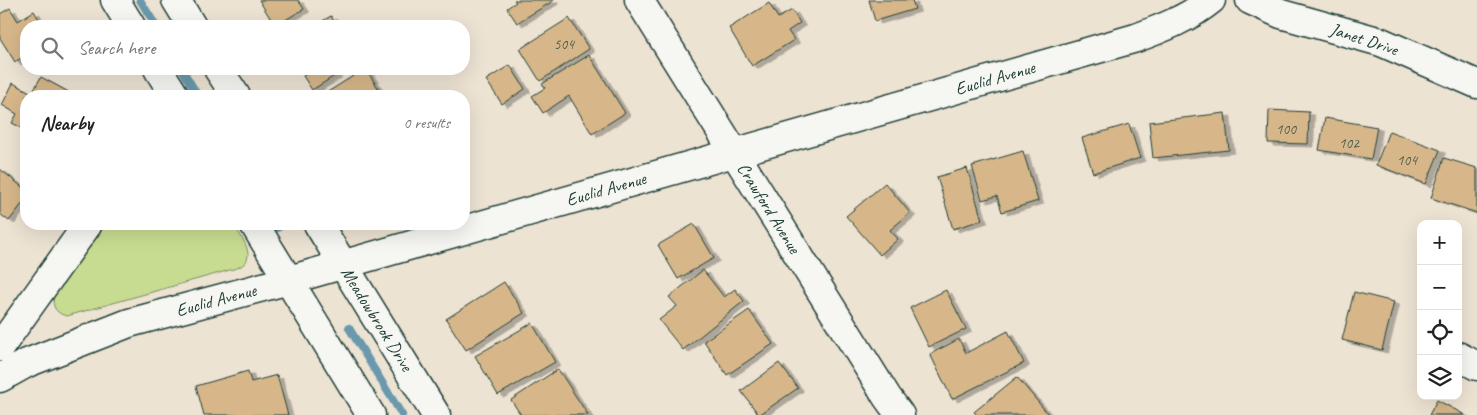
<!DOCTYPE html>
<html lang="en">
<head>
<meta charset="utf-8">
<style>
  body { margin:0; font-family:Caveat,sans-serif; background:#f2f2f2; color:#222 }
  .controls { position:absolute; right:15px; bottom:15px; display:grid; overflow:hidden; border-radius:10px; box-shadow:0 5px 20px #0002 }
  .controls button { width:45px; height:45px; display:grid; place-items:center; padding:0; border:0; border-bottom:1px solid #e0e0e0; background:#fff; color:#222; font:25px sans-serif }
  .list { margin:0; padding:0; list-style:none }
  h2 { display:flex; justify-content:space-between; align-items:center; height:65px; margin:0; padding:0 20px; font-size:21px }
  h2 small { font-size:16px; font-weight:400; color:#767676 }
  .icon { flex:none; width:28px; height:28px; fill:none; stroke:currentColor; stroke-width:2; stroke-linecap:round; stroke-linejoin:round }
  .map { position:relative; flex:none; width:1477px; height:415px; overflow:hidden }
  .search { position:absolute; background:#fff; box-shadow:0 5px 20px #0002; left:20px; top:20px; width:450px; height:55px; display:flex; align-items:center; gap:12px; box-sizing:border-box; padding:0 18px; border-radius:20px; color:#767676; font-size:19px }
  .panel { position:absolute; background:#fff; box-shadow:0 5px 20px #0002; left:20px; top:90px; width:450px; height:140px; border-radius:20px }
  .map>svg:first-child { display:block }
  .green { fill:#c8dc91; stroke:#748c62 }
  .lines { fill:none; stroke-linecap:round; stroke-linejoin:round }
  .stream { stroke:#6b99ad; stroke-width:8 }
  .building { fill:#d7b78a; stroke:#1f3d34; filter:url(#shadow) }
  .street-casing { stroke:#1f3d34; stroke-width:31 }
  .secondary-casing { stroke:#1f3d34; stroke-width:31 }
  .street { stroke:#f6f6f2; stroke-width:28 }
  .secondary { stroke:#f6f6f2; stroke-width:28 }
  .labels { text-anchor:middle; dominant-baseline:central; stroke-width:4; stroke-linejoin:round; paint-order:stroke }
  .number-label { font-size:15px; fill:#4d5c4a }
  .street-label { font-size:18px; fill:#1f3d34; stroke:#f6f6f2 }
</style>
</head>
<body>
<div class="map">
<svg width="1477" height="415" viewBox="0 0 1477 415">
  <defs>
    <filter id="shadow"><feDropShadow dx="5.5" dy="3" stdDeviation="0" flood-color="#0004"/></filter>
  </defs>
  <rect width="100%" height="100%" fill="#ede3d3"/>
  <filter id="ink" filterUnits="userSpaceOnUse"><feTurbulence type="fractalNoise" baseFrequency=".02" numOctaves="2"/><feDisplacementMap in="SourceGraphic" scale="10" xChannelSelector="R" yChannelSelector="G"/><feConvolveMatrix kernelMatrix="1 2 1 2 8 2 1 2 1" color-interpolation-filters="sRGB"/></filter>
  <g filter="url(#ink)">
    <!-- green -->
    <path class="green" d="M102,224H233C241,237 260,259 237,268L67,316C57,314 51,307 54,296Z"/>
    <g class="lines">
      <!-- stream -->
      <path class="stream" d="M140,0L156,26
        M182,69L198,96
        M276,224L278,228
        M349,328L402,415"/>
    </g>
    <!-- building -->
    <path class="building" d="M259,0H298L304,9L275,26Z
      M514,0H553V1L517,23L507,8L516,2Z
      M869,0H912L915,9L875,21Z
      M769,3L778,18L792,10L800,23L788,31L794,40L752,66L729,28Z
      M10,8L18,21L34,11L43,26H26V55L15,62L0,38V14Z
      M331,16L337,26H314Z
      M569,18L589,49L540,81L520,49Z
      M589,55L625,113L592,134L569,96L543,113L532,96L545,88L542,84Z
      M510,65L525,89L502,104L486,80Z
      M306,69H332L336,75L312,90L303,76L308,73Z
      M364,69H366L383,96H324L323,95Z
      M41,77L76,96H26V130L12,123L17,114L2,105L13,83L32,93Z
      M1269,110L1309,112L1308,144L1268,143Z
      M1225,113L1229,150L1153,158L1149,122Z
      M1325,118L1377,127L1371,159L1319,150Z
      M1129,124L1140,158L1093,173L1082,138Z
      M1389,131L1440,150L1426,184L1376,165Z
      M1023,151L1038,201L1002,212L997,196L982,200L972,166Z
      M1444,158L1477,168V213L1431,198Z
      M967,168L982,220L953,229L937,177Z
      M0,169L26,190V199L9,221L0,214Z
      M885,183L910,213L890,230L898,239L880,255L846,216Z
      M694,224L714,258L678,279L658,245Z
      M703,270L724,297L735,289L744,301L683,350L659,320L677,306L669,297Z
      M504,282L524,313L466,350L446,319Z
      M946,290L966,329L929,347L910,308Z
      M1354,292L1394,302L1382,350L1342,340Z
      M749,310L773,344L727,375L704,341Z
      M532,323L555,362L498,395L475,356Z
      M1008,331L1024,363L952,399L930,354L959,339L966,353Z
      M779,363L798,388L759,415L741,391Z
      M558,369L588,415H521L511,400Z
      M248,371L251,382L277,375L288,415H204L196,386Z
      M1017,377L1049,415H977L974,412Z
      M1437,400L1465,415H1429Z"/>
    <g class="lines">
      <defs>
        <path id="street" d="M639,0L887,397L900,415
          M1250,0L1281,14L1381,42L1477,84
          M1458,356L1477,366"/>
        <path id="secondary" d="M115,0L131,26
          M176,0L192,26
          M158,69L175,96
          M218,69L236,96
          M254,224L371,415
          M318,224L436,415
          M0,347L88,224
          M0,378L27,363L129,323L289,280L1136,38C1163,28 1189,18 1211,0"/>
      </defs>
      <!-- street casing -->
      <use href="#street" class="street-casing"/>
      <!-- secondary casing -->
      <use href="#secondary" class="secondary-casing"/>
      <!-- street -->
      <use href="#street" class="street"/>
      <!-- secondary -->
      <use href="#secondary" class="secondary"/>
    </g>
  </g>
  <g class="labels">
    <!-- number labels -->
    <g class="number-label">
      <text x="564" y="44">504</text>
      <text x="1286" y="129">100</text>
      <text x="1349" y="143">102</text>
      <text x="1407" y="160">104</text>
    </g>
    <!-- street labels -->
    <g class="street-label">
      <text transform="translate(1364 39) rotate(18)">Janet Drive</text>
      <text transform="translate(995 78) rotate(-16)">Euclid Avenue</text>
      <text transform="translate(606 189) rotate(-16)">Euclid Avenue</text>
      <text transform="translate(769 208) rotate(58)">Crawford Avenue</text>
      <text transform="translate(216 300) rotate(-15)">Euclid Avenue</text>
      <text transform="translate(377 319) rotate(58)">Meadowbrook Drive</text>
    </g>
  </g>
</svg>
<div class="controls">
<button>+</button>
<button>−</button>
<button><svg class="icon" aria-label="locate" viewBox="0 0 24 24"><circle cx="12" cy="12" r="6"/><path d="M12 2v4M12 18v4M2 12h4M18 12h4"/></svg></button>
<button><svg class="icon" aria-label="layers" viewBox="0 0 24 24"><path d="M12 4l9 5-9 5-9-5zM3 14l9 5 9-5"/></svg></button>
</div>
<div class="search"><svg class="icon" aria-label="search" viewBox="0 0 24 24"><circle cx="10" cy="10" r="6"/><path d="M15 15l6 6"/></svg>Search here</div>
<section class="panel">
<h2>Nearby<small>0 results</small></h2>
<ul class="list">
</ul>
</section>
</div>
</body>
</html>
